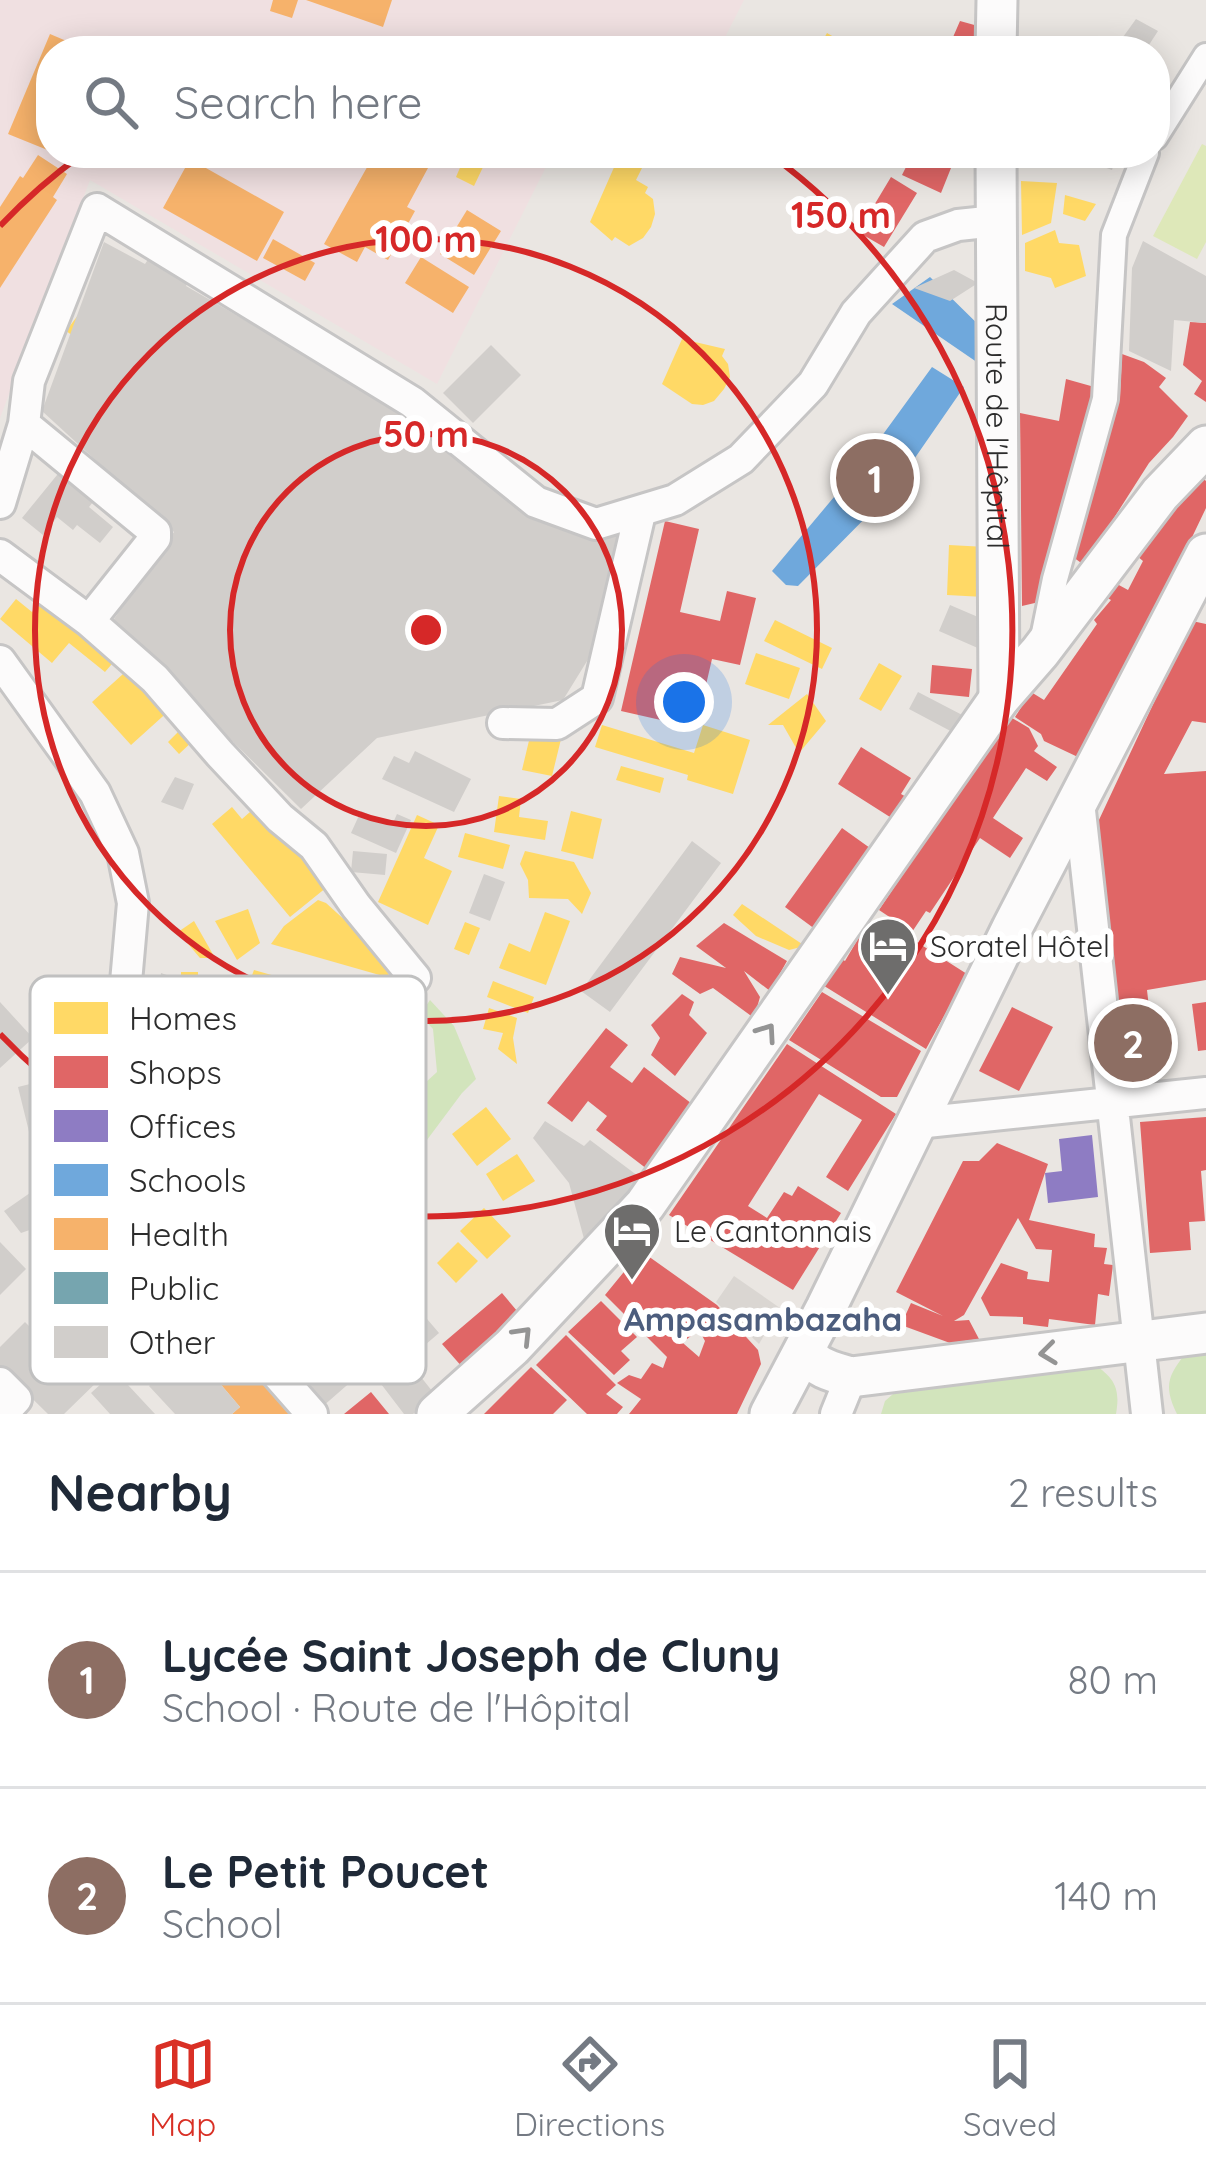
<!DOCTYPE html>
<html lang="en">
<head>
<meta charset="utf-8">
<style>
  body { margin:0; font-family:Quicksand,sans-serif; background:#f2f2f3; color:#1f2937 }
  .you { position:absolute; left:684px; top:702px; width:42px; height:42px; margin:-30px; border:9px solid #fff; border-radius:50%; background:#1a73e8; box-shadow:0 0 0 18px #1a73e833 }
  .badge { display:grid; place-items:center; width:78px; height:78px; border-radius:50%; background:#d93025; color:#fff; font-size:39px; font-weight:700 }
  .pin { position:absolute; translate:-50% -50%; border:6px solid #fff; box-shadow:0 3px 12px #0006 }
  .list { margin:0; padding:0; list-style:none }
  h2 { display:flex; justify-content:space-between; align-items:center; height:156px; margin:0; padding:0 48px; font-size:51px }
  h2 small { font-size:39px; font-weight:400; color:#747a83 }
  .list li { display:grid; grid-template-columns:78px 1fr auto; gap:36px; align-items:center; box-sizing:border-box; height:216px; padding:0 48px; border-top:3px solid #e0e1e3 }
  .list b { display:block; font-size:45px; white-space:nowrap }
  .list p { margin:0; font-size:39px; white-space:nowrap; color:#747a83 }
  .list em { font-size:39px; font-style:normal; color:#747a83 }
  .icon { flex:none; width:66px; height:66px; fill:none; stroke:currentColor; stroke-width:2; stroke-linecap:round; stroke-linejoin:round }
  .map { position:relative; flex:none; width:1206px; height:1414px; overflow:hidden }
  .search { position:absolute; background:#fff; box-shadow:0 6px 30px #0003; left:36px; right:36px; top:36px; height:132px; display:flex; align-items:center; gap:30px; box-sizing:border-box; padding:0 42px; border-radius:48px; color:#747a83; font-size:45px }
  .sheet { height:588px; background:#fff }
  nav { display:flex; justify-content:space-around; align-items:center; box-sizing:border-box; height:168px; border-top:3px solid #e0e1e3; background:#fff; font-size:33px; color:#747a83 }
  nav a { display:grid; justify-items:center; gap:6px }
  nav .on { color:#d93025 }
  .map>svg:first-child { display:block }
  .medical { fill:#f0e0e1 }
  .green { fill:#d2e4bc }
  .pitch { fill:#dee8b9 }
  .plaza { fill:#dad6d2 }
  .homes { fill:#ffd966 }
  .shops { fill:#e06666; fill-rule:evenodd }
  .offices { fill:#8e7cc3 }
  .schools { fill:#6fa8dc }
  .health { fill:#f6b26b }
  .building { fill:#d1cecb }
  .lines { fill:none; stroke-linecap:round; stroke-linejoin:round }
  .pedestrian-casing { stroke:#c6c5c5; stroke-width:30 }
  .minor-casing { stroke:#c6c5c5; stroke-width:36 }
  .tertiary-casing { stroke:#c6c5c5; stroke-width:45 }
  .pedestrian { stroke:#fcfbfb; stroke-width:24 }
  .minor { stroke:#fcfbfb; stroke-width:30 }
  .tertiary { stroke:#fcfbfb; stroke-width:39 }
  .oneway { stroke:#949494 }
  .ring { fill:none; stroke:#d62828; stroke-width:6 }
  .labels { text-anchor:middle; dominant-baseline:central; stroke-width:12; stroke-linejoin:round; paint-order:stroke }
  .street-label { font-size:30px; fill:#2c2c2c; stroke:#fff }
  .poi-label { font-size:30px; fill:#2c2c2c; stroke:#fff; text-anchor:start }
  .neighbourhood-label { font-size:33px; font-weight:bold; fill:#4c5d7d; stroke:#fff }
  .key { fill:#fff; stroke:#c0c0c0; stroke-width:3 }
  .key-label { font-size:33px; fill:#2c2c2c }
  .centre { fill:#d62828; stroke:#fff; stroke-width:6 }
  .ring-label { font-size:36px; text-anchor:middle; font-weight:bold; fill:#d62828; stroke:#fff; stroke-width:12; stroke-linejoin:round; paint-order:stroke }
</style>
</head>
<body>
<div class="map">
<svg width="1206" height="1414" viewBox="0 0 1206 1414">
  <rect width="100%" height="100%" fill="#eae6e2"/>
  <!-- medical -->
  <path class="medical" d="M0,0H744L718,51H51V153H553L437,384L90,180L0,418Z"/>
  <!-- green -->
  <path class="green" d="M430,1000L454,1026L476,1079L462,1093L371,1215L375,1227L355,1233L338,1225L255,1172L253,1133L357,1154L372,1097L391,1088L413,1094L437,1072L433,1029L420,1015Z
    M1206,1351V1414H1177C1164,1387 1167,1377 1185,1354Z
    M1091,1362C1113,1377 1121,1386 1116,1414H881L885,1401L900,1388Z"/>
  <!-- pitch -->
  <path class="pitch" d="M1202,144L1206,146V242L1197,259L1153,236Z"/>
  <!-- plaza -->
  <path class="plaza" d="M734,1276L780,1308L759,1344L716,1302Z"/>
  <!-- homes -->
  <path class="homes" d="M827,33L858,51H817Z
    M465,156L484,165L474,186L456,177Z
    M619,156L642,168L636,180L648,187L645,193L653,199L655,214L651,227L643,238L629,246L615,237L612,241L590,222Z
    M1021,181L1057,183L1051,223L1022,235Z
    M1065,195L1096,204L1085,221L1063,214Z
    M1055,230L1059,243L1079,245L1086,276L1055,288L1051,278L1025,271V243Z
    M82,310L97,321L82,342L66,331Z
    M682,339L725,349L722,356L728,364L730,377L724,389L714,401L703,405L692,404L662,384Z
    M548,530L610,539L600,616L535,619Z
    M949,545L986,547L984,597L947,595Z
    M362,556L372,559L375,570L363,592L344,581Z
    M141,576L153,581L182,602L163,636L149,634L140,647L127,631L112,622L134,599L128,592Z
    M44,598L117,658L105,672L69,643L52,663L0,619L16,599L32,612Z
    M207,601L217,621L194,636L183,618Z
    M300,606L310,609V618L290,639L297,648L280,664L248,627L256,624L264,634Z
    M323,613L340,624L333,635L316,626Z
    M499,613L527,629L511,655L484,639Z
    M775,620L832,648L822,669L764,641Z
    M756,653L800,668L789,699L745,684Z
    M879,663L902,676L881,711L859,699Z
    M133,665L172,708L131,745L92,702Z
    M273,686L316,704L310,721L282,705L273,714L256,698Z
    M807,694L826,721L799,753L783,725H768Z
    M250,707L264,717L256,728L243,719Z
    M602,725L694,753L703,725L750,740L733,794L687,780L688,775L595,747Z
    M279,726L297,736L283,758L272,745Z
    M182,728L194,740L179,754L168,742Z
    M532,728L562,735L552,776L522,770Z
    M621,766L664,778L660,793L616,780Z
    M499,796L521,799L519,817L548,821L545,840L494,832Z
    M258,805L327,887L290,917L212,824L232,807L242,819Z
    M571,811L602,819L593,859L561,851Z
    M417,815L439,825L424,858L452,871L428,925L378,902Z
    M465,833L510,845L503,869L458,857Z
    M525,851L574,862L591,893L582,914L568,899L529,898L528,880L520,864Z
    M318,900L326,903L380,952L390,978L271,944L284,926Z
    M742,904L805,946L789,950L756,936L733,915Z
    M248,909L260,943L237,960L215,921Z
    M545,912L570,921L546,985L499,968L509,943L530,952Z
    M194,921L215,958H200L178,932Z
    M465,922L480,928L469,955L454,949Z
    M254,970L282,978L273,1011L242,1002Z
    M181,972H198V1003L181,1007Z
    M493,981L534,997L528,1013L487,997Z
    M489,1008L517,1018L513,1038L517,1064L498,1049L503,1033L483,1029Z
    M486,1107L511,1139L477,1166L452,1134Z
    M517,1154L535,1181L503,1201L486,1174Z
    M484,1208L511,1236L487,1259L460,1231Z
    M458,1242L478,1261L456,1283L437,1263Z"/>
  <!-- shops -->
  <path class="shops" d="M960,21L978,26L979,51H947Z
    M913,153H957L941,193L902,175Z
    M891,177L917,193L884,247L858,232Z
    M1190,322L1206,323V402L1194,394L1202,381L1183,365Z
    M1122,354L1144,362L1166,378L1159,387L1188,416L1173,437L1149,463L1084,565L1073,557L1105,437L1120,397Z
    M1066,379L1098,388L1039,602L1022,606L1020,413L1059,421Z
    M1200,475L1206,481V508L1152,621L1080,758L1044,741L1041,734L1015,717L1031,692L1044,700L1097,624L1094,620L1111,600L1104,596L1117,584L1128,590L1143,561L1137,556L1180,488L1186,495Z
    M665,521L699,529L680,612L720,621L727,591L756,598L740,665L712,659L696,728L621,711Z
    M1192,621L1206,624V723L1192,721L1164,774L1206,771V980L1147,990L1157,1078L1119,1085L1091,837Z
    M932,665L972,669L969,697L930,693Z
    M1012,718L1029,728L1038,746L1034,751L1057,767L1047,781L1026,768L993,818L1023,838L1010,858L980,838L930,913L926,911L912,932L879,910L953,799Z
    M861,747L911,778L901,794L915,802L901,824L838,784Z
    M842,828L877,853L819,932L785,907Z
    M879,918L967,974L926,1049L821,984L838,957L845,961L865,927L871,931Z
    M724,923L787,961L770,991L744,971L760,997L754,1018L713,988L700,994L672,974L680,957L726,968L696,946Z
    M822,992L921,1051L897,1097H881L789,1040Z
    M682,994L694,1002L689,1015L707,1033L675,1076L651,1055L660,1038L651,1025Z
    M1206,1002V1050L1198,1051L1192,1004Z
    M1012,1007L1053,1027L1019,1091L979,1071Z
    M606,1028L628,1045L610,1067L632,1083L644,1067L696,1107L647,1169L596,1130L607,1116L588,1101L572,1122L547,1103Z
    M787,1044L896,1114L848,1191L826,1177L862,1120L819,1094L748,1206L767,1218L784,1192L792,1196L798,1186L841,1213L793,1290L669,1215Z
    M1206,1117V1170L1201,1171L1205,1221L1189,1222L1191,1250L1150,1253L1140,1122Z
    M997,1143L1048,1164L1029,1220L1095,1234L1094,1247L1107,1248L1104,1264L1113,1265L1109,1296L1098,1294L1095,1325L1049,1319L1048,1327L1023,1324V1317L990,1316L981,1298L1001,1263L1028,1272L1027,1279L1049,1282L1052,1250L1036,1249L1018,1218L964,1315L954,1321L969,1320L979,1339L950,1343L901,1325L911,1303L943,1316L896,1292L963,1161H979Z
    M641,1251L717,1305L758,1350L761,1364L737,1414H629L641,1399L617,1383L629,1375L641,1379L652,1363L663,1368L667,1357L605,1295ZM699,1330L705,1341L699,1357L676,1337L680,1333L687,1339Z
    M502,1293L523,1318L463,1368L442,1344Z
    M601,1301L637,1337L621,1351L630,1360L614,1375L568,1332Z
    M566,1335L616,1385L606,1394L623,1407L617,1414H587L536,1365Z
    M531,1367L567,1400L553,1414H484Z
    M371,1392L389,1414H344Z"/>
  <!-- offices -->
  <path class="offices" d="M1092,1135L1098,1197L1048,1203L1045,1173L1062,1171L1059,1139Z"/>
  <!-- schools -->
  <path class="schools" d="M930,277L993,339L984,367L892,304Z
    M932,367L964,387L892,491L798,586L786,585L772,571L860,466Z"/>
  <!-- health -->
  <path class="health" d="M273,0H298L292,18L270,11Z
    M306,0H392L383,27Z
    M50,34L90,51H51L50,151L8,134Z
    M375,153H401L428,168L407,207L415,211L388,260L365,247L357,262L324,244Z
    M38,155L67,174L53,197L57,200L0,288V207L20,176L23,178Z
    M190,159L284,212L257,261L163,208Z
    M467,210L501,231L474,275L440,254Z
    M273,239L315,263L305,281L263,258Z
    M421,257L469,287L453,313L405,283Z
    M250,1356L294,1414H232L240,1407L217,1380Z"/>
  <!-- building -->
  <path class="building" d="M1136,19L1158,31L1145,51H1113Z
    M584,153H607L605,164L583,161Z
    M1065,153H1117L1112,170Z
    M1143,241L1206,276V323L1174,320L1171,371L1129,351L1132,268Z
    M104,242L145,264L151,255L190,279L186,286L380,398L419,428L425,422L443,441L440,444L519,505L621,531L592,653L563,700L377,738L301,809L112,622L174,532L42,411Z
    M954,270L978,283L950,301L914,288Z
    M491,345L521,375L473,423L443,393Z
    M66,464L88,481L80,492L93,502L89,507L113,527L100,543L77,525L73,530L57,517L43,535L22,518Z
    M950,605L992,623L980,649L939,631Z
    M918,692L968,718L958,735L909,709Z
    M415,751L471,779L454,812L382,779L394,756L409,763Z
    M175,777L194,784L183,810L161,802Z
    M361,811L392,825L397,814L411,820L396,853L351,833Z
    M692,841L721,863L610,1012L581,991Z
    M353,851L387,854L385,875L351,872Z
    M484,874L505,882L490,921L469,913Z
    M161,973L172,977V1010L159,1008Z
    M0,1002L33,1038L0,1068Z
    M38,1082L55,1151L35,1156L18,1087Z
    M545,1121L584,1146L590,1140L642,1179L587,1250L569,1183L533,1138Z
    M52,1159L62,1194L50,1207L44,1225L21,1233L4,1211L40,1186L33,1164Z
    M154,1239L252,1354L217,1380L240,1407L232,1414H175L149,1386L159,1376L149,1365L168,1347L177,1357L190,1344L174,1321L184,1312L137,1252Z
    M0,1242L26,1269L0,1295Z
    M416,1306L439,1333L411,1357L388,1329Z
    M25,1322L48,1345L60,1333L103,1376L64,1414H48L0,1367V1347Z
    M316,1324L343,1354L360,1340L377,1359L322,1407L278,1357Z
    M406,1358L436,1396L413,1414H404L378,1380Z
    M115,1371L155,1414H110L91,1393Z"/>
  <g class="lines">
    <defs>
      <path id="pedestrian" d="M1155,137L1206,56
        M1043,638L1055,579L1105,399L1114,235L1146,153"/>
      <path id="minor" d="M24,424L155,532V538L89,621
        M0,503L24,424L29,381L97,209L412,402L536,502L596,524L675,500L741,459L813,384L856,313L925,237L958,225L996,221
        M0,555L89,621L155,679L220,754L280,818L314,846L356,906L415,978
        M0,661L95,793L123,853L133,903L116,1095L125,1146L142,1202L240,1332L312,1414
        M503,723L557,724L597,698L640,513
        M1079,802L1147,1414
        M917,1123L1206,1093
        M0,1383L16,1399L2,1414
        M836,1414L851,1377"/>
      <g id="tertiary">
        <path d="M996,51L997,0"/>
        <path id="s1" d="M996,153L999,699"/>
        <path d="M804,1351C814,1367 832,1372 851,1377L1206,1333"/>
        <path d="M437,1414L512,1347L645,1205L999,699L1040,652L1160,494L1206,446"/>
        <path d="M770,1414L826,1308L1012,928L1206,554"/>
      </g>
    </defs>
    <!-- pedestrian casing -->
    <use href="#pedestrian" class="pedestrian-casing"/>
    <!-- minor casing -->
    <use href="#minor" class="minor-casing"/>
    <!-- tertiary casing -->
    <use href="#tertiary" class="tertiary-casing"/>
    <!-- pedestrian -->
    <use href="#pedestrian" class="pedestrian"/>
    <!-- minor -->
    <use href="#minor" class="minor"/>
    <!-- tertiary -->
    <use href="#tertiary" class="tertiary"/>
  </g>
  <!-- one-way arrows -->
  <defs><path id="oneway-chevron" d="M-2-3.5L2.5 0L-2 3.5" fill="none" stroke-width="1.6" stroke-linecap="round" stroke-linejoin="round" transform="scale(3)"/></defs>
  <g class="oneway">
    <use href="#oneway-chevron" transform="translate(767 1032) rotate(-55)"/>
    <use href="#oneway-chevron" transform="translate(523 1335) rotate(-46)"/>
    <use href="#oneway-chevron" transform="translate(1048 1353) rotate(173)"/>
  </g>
  <!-- distance rings -->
  <g class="ring">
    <circle cx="426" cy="630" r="196"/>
    <circle cx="426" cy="630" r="391"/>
    <path d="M0 226A587 587 0 0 1 81 155M334 50A587 587 0 0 1 518 50M771 155A587 587 0 1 1 0 1034"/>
  </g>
  <!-- icons -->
  <defs>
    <symbol id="hotel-pin" viewBox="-11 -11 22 30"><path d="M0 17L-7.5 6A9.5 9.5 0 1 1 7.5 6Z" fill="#6e6d6c" stroke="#fff"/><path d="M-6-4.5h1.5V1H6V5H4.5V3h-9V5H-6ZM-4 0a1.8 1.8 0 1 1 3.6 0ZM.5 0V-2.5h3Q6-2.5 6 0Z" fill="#fff"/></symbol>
  </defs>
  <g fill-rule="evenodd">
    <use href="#hotel-pin" x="855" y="913" width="66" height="90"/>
    <use href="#hotel-pin" x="599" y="1198" width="66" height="90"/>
  </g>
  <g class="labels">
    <!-- street labels -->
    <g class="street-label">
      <text stroke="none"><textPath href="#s1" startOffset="273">Route de l'Hôpital</textPath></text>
    </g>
    <!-- poi labels -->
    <g class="poi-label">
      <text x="930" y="946">Soratel Hôtel</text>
      <text x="674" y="1231">Le Cantonnais</text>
    </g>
    <!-- neighbourhood labels -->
    <g class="neighbourhood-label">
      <text x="763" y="1318">Ampasambazaha</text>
    </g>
  </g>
  <!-- legend -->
  <rect x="30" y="976" width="396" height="408" rx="18" class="key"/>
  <rect x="54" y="1002" width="54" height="32" fill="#ffd966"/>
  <rect x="54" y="1056" width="54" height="32" fill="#e06666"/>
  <rect x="54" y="1110" width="54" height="32" fill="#8e7cc3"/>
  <rect x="54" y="1164" width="54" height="32" fill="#6fa8dc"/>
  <rect x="54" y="1218" width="54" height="32" fill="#f6b26b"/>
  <rect x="54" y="1272" width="54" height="32" fill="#76a5af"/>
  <rect x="54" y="1326" width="54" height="32" fill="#d1cecb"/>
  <g class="key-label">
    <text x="129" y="1030">Homes</text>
    <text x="129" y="1084">Shops</text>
    <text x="129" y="1138">Offices</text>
    <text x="129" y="1192">Schools</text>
    <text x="129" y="1246">Health</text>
    <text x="129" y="1300">Public</text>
    <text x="129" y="1354">Other</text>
  </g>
  <circle cx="426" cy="630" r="18" class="centre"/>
  <g class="ring-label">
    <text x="841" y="228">150 m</text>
    <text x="426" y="252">100 m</text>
    <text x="426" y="447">50 m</text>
  </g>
</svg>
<div class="you"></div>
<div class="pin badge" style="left:875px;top:478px;background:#8d6e63">1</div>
<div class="pin badge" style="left:1133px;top:1043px;background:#8d6e63">2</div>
<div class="search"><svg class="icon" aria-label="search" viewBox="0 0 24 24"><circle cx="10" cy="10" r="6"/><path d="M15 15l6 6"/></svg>Search here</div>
</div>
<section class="sheet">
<h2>Nearby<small>2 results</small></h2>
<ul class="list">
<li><span class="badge" style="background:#8d6e63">1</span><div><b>Lycée Saint Joseph de Cluny</b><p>School · Route de l'Hôpital</p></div><em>80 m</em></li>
<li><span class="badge" style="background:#8d6e63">2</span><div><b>Le Petit Poucet</b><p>School</p></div><em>140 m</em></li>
</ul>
</section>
<nav>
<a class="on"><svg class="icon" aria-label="map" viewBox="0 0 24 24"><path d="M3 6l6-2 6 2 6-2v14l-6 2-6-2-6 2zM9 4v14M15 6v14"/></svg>Map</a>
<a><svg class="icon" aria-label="directions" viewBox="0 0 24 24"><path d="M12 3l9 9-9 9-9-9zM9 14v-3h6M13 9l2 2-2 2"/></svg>Directions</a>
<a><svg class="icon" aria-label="saved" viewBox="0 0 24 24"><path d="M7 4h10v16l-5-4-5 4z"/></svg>Saved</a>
</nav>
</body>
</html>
